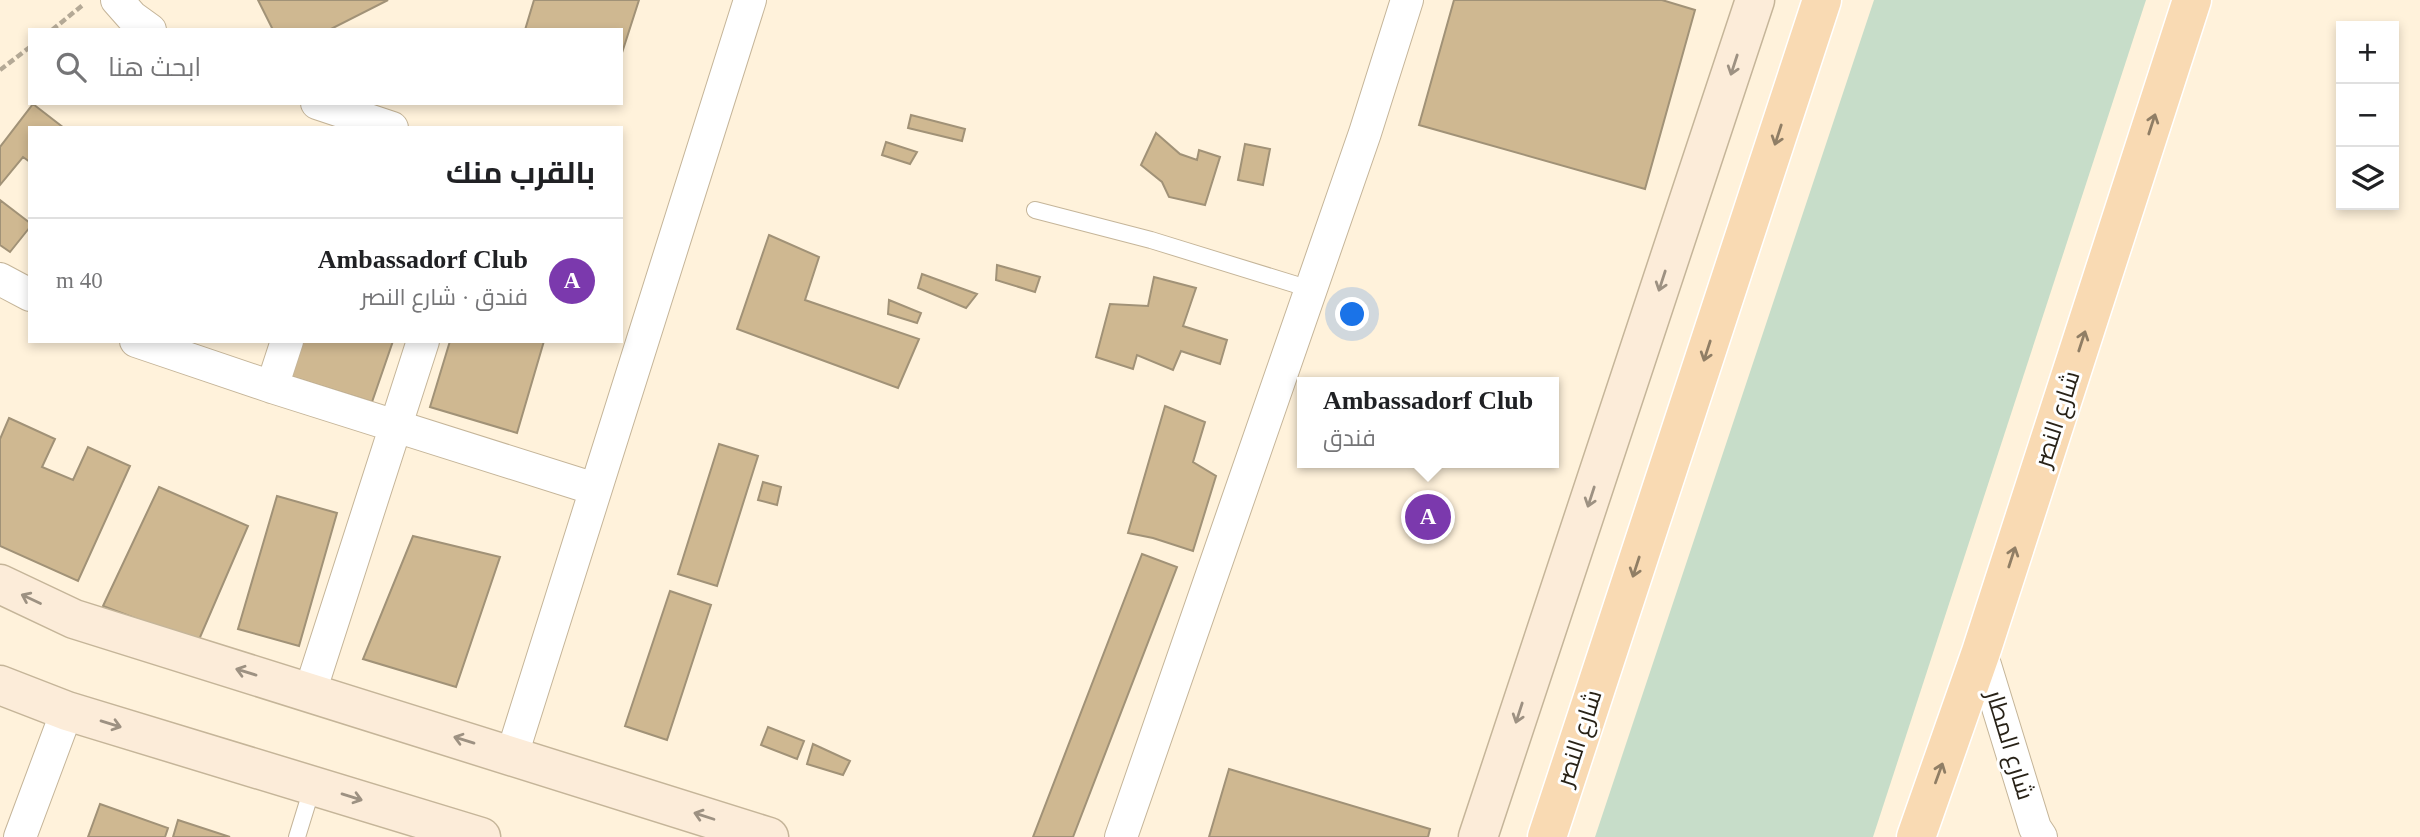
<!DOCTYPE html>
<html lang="ar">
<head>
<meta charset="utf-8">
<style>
  body { margin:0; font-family:"Times New Roman",Cairo,serif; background:#f6f6f6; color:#202124; direction:rtl }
  .controls { position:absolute; right:21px; top:21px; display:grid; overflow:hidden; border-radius:0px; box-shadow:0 4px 10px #0003 }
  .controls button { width:63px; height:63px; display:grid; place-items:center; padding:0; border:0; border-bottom:2px solid #e0e0e0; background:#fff; color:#202124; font:35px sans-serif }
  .you { position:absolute; left:1353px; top:315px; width:24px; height:24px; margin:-18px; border:5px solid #fff; border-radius:50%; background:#1a73e8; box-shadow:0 0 0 10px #1a73e833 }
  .badge { display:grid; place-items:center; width:46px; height:46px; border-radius:50%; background:#7b39ad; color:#fff; font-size:23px; font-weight:700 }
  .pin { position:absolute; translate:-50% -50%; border:4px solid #fff; box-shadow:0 2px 7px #0006 }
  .popup { position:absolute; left:1297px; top:377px; width:262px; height:91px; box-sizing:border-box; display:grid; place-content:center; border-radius:0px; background:#fff; filter:drop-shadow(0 2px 5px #0005); font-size:23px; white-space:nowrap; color:#757577 }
  .popup b { font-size:26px; color:#202124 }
  .popup::after { content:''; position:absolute; left:50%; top:100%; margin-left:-14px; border:14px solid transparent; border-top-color:#fff }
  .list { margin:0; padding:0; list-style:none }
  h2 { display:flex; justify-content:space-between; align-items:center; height:91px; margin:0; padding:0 28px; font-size:30px }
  h2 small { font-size:23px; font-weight:400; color:#757577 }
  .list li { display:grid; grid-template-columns:46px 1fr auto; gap:21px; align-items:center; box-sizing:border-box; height:126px; padding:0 28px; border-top:2px solid #e0e0e0 }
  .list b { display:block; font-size:26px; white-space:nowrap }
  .list p { margin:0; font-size:23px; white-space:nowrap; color:#757577 }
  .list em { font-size:23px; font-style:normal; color:#757577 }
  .icon { flex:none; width:38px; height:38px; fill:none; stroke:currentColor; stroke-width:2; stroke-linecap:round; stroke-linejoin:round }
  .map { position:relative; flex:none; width:2420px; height:837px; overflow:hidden; direction:ltr }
  .search { position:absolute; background:#fff; box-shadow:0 4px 10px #0003; left:28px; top:28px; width:595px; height:77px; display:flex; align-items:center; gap:18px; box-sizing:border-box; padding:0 24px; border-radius:0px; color:#757577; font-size:26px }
  .panel { position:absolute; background:#fff; box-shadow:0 4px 10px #0003; left:28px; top:126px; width:595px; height:217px; border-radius:0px; direction:rtl }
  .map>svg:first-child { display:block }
  .green { fill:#c7ddc9 }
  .building { fill:#cfb891; stroke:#a19277; stroke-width:2 }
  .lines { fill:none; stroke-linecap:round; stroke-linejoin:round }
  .lane-casing { stroke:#c5b599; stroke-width:18 }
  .street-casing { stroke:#c5b599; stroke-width:34 }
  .secondary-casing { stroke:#c5b599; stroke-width:41 }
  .primary-casing { stroke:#fff; stroke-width:41 }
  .path { stroke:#b4a996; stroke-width:4.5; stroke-dasharray:7 3.5; stroke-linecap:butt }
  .lane { stroke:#fff; stroke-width:16 }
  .street { stroke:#fff; stroke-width:32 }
  .secondary { stroke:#fcecd9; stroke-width:38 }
  .primary { stroke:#f9dab3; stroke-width:38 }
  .oneway { stroke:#9d9182 }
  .oneway2 { stroke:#907e65 }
  .labels { text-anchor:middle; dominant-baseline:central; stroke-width:6; stroke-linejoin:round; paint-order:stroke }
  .street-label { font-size:24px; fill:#282217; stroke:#fff }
</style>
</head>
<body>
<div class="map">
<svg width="2420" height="837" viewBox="0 0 2420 837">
  <rect width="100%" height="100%" fill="#fff2db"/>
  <!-- green -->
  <path class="green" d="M1874,0H2146L1873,837H1595Z"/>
  <!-- building -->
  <path class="building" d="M258,0H388L329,30H273Z
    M534,0H639L621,56V30H525Z
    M1454,0H1662L1695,10L1645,189L1419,125Z
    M33,104L64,128H30V162L23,157L0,185V147Z
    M911,115L965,129L962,141L908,128Z
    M1156,133L1180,154L1197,160L1199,150L1220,157L1205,205L1169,197L1162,182L1141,165Z
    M886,142L917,152L910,164L882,155Z
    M1245,144L1270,149L1263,185L1238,180Z
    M0,200L30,223V227L10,252L0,245Z
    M769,235L819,257L805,300L919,339L898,388L737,329Z
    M997,265L1040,277L1035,292L996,280Z
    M922,274L977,294L966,308L918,288Z
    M1154,277L1196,288L1183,326L1227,340L1220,364L1181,351L1173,370L1137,355L1133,369L1096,357L1110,304L1148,306Z
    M889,300L921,313L917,323L888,314Z
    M300,341H393L372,402L289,376Z
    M450,341H544L517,433L430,407Z
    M1165,406L1205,422L1193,462L1216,476L1193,551L1153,538L1128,533Z
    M9,418L55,439L42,467L73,480L88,447L130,466L78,581L0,546V439Z
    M719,444L758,456L717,586L678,574Z
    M763,482L781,487L777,505L758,500Z
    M159,487L248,526L198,642L103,606Z
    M277,496L337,513L299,646L238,629Z
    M413,536L500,557L456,687L363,659Z
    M1142,554L1177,567L1073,837H1033Z
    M670,591L711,605L667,740L625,726Z
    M768,727L804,741L797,759L761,745Z
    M813,744L850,761L843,775L807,764Z
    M1229,769L1430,829L1428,837H1209Z
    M100,804L168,828L165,837H88Z
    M178,820L230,837H173Z"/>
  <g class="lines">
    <defs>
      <path id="lane" d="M1035,210L1151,240L1310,289
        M297,837L313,785"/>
      <path id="street" d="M117,0L132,17L150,30
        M317,103L392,128
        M0,279L30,295
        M136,341L272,387L595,489
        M272,387L287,341
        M1981,652L2035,828L2041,837
        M310,692L423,341
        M512,755L750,0
        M20,837L67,711
        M1121,837L1365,133L1407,0"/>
      <path id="secondary" d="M0,584L74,619L769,837
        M0,685L67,711L481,837
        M1478,837L1755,0"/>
      <path id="primary" d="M1547,837L1822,0
        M1916,837L1981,652L2192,0"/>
    </defs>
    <!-- lane casing -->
    <use href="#lane" class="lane-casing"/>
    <!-- street casing -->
    <use href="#street" class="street-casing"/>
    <!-- secondary casing -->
    <use href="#secondary" class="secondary-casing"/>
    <!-- primary casing -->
    <use href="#primary" class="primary-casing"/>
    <!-- path -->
    <path class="path" d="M52,30L84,4
      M0,70L30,47"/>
    <!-- lane -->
    <use href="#lane" class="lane"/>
    <!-- street -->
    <use href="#street" class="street"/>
    <!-- secondary -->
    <use href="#secondary" class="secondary"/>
    <!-- primary -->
    <use href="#primary" class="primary"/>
  </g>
  <!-- one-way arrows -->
  <defs><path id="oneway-shaft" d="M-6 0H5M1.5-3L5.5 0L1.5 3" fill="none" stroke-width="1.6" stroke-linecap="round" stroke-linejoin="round" transform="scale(1.75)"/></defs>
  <g class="oneway">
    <use href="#oneway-shaft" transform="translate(1734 65) rotate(108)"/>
    <use href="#oneway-shaft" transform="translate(1662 281) rotate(108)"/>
    <use href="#oneway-shaft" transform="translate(1591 497) rotate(108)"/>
    <use href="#oneway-shaft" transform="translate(31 599) rotate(-155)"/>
    <use href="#oneway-shaft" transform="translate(246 672) rotate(-163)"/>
    <use href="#oneway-shaft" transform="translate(1519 713) rotate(108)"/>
    <use href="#oneway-shaft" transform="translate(111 724) rotate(17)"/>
    <use href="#oneway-shaft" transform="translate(464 740) rotate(-163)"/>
    <use href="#oneway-shaft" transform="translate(352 797) rotate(17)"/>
    <use href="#oneway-shaft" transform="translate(704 816) rotate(-162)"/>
  </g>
  <g class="oneway2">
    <use href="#oneway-shaft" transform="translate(2152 124) rotate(-72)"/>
    <use href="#oneway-shaft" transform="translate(1778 135) rotate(108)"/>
    <use href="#oneway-shaft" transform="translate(2082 341) rotate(-72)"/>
    <use href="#oneway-shaft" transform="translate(1707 351) rotate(108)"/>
    <use href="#oneway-shaft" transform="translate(2012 557) rotate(-72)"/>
    <use href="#oneway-shaft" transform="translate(1636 567) rotate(108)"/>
    <use href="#oneway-shaft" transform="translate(1939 773) rotate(-70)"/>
  </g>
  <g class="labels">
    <!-- street labels -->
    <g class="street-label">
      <text transform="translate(2057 419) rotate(-72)">شارع النصر</text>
      <text transform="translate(1579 738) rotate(-72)">شارع النصر</text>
      <text transform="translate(2010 745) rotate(73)">شارع المطار</text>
    </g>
  </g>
</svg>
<div class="controls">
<button>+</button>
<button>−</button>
<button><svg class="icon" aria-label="layers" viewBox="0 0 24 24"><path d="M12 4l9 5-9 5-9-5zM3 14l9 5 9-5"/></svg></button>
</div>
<div class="you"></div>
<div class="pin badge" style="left:1428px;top:517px">A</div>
<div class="popup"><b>Ambassadorf Club</b>فندق</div>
<div class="search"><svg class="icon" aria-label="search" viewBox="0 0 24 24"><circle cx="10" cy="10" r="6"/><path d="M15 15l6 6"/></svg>ابحث هنا</div>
<section class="panel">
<h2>بالقرب منك<small></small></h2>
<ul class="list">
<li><span class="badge">A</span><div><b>Ambassadorf Club</b><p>فندق · شارع النصر</p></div><em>40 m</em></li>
</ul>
</section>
</div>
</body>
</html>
